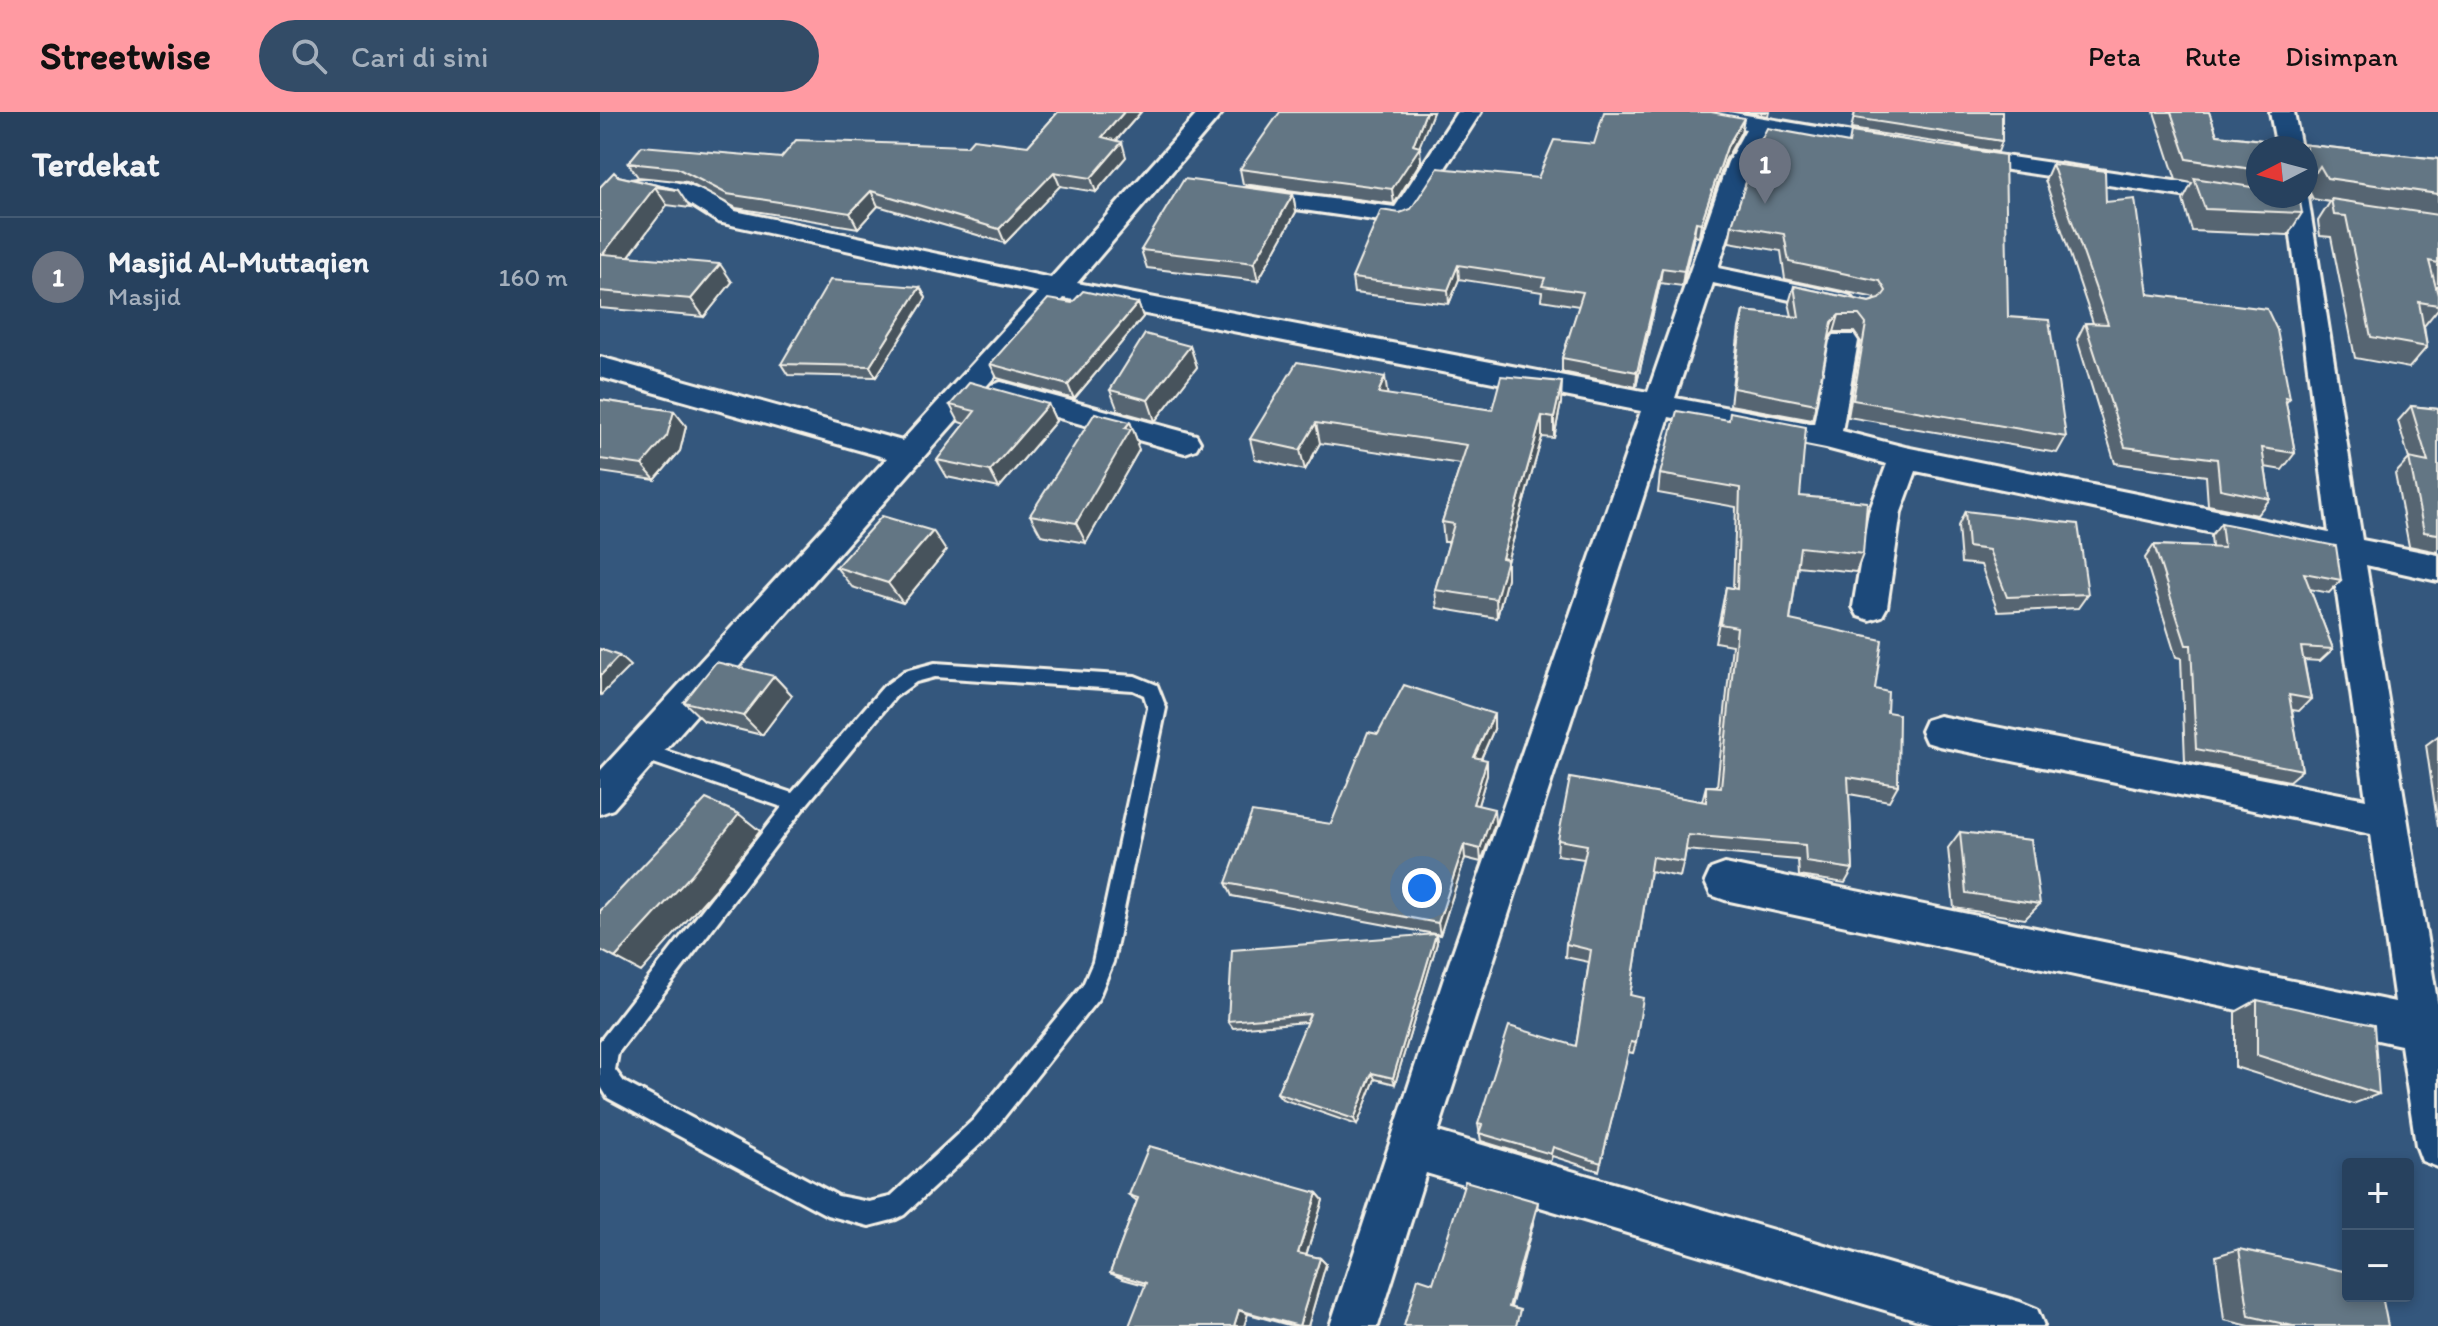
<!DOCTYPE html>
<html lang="id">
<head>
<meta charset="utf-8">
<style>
  body { margin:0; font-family:Itim,sans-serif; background:#334c67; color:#f1f3f6 }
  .controls { position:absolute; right:24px; bottom:24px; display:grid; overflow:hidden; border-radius:8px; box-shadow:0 4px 12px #0003 }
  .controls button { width:72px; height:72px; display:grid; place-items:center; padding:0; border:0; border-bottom:2px solid #435a73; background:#27415e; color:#f1f3f6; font:40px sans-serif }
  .compass { position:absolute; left:1646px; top:24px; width:72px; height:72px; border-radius:50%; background:#27415e; box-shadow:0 4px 12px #0003; rotate:264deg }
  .you { position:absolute; left:822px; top:776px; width:28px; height:28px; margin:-20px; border:6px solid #fff; border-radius:50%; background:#1a73e8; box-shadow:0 0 0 12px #1a73e833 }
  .badge { display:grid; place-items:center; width:52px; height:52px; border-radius:50%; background:#ff9aa2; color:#fff; font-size:26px; font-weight:700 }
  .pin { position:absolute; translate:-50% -66px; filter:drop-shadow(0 2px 4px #0008) }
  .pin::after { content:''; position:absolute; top:42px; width:28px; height:24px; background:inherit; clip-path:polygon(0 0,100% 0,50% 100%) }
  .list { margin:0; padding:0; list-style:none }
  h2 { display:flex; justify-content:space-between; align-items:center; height:104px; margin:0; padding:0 32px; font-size:34px }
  h2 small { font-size:26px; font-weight:400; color:#a4afbc }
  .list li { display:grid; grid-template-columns:52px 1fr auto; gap:24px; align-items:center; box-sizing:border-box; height:120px; padding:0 32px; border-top:2px solid #435a73 }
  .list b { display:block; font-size:30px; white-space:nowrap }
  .list p { margin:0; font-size:26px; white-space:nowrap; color:#a4afbc }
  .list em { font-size:26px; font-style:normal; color:#a4afbc }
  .icon { flex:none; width:44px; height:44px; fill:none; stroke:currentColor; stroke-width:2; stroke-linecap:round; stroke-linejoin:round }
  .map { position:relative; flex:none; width:1838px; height:1214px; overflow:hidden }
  header { display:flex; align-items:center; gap:48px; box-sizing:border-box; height:112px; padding:0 40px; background:#ff9aa2; color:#111 }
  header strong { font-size:38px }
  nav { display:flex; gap:44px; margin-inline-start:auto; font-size:28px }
  .search { width:560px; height:72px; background:#334c67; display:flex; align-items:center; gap:20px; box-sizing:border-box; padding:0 28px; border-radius:44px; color:#a4afbc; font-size:30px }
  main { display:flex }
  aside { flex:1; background:#27415e }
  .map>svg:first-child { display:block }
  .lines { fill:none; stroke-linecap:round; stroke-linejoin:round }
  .lane-casing { stroke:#f4f1e8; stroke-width:6 }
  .street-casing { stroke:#f4f1e8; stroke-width:6 }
  .lane { fill:#1f4a7a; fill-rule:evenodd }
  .street { fill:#1f4a7a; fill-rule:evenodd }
  .wall { fill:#566572; stroke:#f4f1e8; stroke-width:2 }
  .shaded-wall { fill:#46535c; stroke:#f4f1e8; stroke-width:2 }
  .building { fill:#647684; stroke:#f4f1e8; stroke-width:2 }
</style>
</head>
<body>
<header>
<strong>Streetwise</strong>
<div class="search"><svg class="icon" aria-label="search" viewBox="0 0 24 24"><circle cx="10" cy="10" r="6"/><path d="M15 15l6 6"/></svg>Cari di sini</div>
<nav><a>Peta</a><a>Rute</a><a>Disimpan</a></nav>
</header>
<main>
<aside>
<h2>Terdekat<small></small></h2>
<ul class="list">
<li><span class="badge" style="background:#6b7280">1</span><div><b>Masjid Al-Muttaqien</b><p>Masjid</p></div><em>160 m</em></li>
</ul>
</aside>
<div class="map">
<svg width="1838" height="1214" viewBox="0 0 1838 1214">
  <rect width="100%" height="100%" fill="#34577d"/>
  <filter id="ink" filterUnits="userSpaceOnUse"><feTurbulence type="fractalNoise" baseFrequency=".0125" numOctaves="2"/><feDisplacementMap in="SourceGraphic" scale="16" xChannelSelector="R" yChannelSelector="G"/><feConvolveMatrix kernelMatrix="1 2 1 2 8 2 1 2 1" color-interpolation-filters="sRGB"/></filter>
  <g filter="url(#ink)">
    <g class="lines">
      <defs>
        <path id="lane" d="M335,551L535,564L557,573L566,596L513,850L498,887L389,1024L304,1103L296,1107L269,1114L227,1103L8,986L0,973V929L182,695L36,645L33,639L36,633L42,631L192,681L283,575L305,559ZM335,565L533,578L544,583L548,596L493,850L483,873L373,1008L290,1085L269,1090L238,1084L24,970L15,958L18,941L203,697L295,585L316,570Z"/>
        <path id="street" d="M599,0H623L477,171L1048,280L1128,50L1146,17L1086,7L1074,0H1128L1306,30L1310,35L1298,42L1168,21L1152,50L1118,156L1240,181L1250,184L1254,190L1250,196L1240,199L1113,171L1075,286L1214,312L1230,229L1234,223H1254L1258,229L1242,319L1305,335L1729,421L1686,84H1706L1707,79L1762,428L1838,443V469L1766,453L1838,895V1055L1822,1049L1816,1033L1801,933L1125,788L1111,783L1105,770L1111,757L1125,752L1795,890L1771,722L1339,634L1326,630L1321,619L1326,608L1339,604L1766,687L1732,446L1316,359L1301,400L1287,495L1282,504L1270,508L1258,504L1253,495L1269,400L1287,352L1226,336L1069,305L838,1020L1420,1190L1437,1197L1444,1214H1338L826,1061L778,1214H730L847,857L1041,299L464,186L13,697L0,702V659L287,346L0,265V245L302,329L438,180L118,110L88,91L31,79L28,74L31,69C64,61 110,78 135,99L451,166Z
          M857,0H881L811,109L802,112L646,90L634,83L646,76L795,95Z
          M1670,0H1694L1701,36H1677Z
          M1357,37L1635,78L1647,85L1635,92L1348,49L1345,44Z
          M401,270L596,323L600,330L596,337L585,341L391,287L386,280L391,273Z"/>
      </defs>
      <!-- lane casing -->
      <use href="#lane" class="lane-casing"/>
      <!-- street casing -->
      <use href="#street" class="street-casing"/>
      <!-- lane -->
      <use href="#lane" class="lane"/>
      <!-- street -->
      <use href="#street" class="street"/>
    </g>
    <!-- wall -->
    <path class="wall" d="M458,0H541L516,29L526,45L496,80L460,74L405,131L278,94L258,116L136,96L87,70L38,65L28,51L181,46L367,34H428Z
      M833,0L819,34L821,49L794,92L643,72L640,57Z
      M1144,0H1169L1168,4Z
      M1255,0L1402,29L1398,40L1251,17Z
      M1554,0H1609L1617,23L1838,47V174H1836L1838,183V197L1824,214L1827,235L1809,256L1755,246L1731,125L1720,124L1718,109L1730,90L1713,87L1707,75L1706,76V36H1658V84L1702,101L1688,123L1592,119L1583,88L1592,71L1576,68Z
      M1144,6L1141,20L1125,49L1099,125L1094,124L1082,174L1060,171L1036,275L962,260V246L979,194L941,188L942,180L859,167L849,192L754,181L752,166L800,101L938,66L994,32Z
      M1158,34L1408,205L1466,325L1457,341L1248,305L1261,230L1254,220H1234L1229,225L1216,292L1212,308L1130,293L1139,216L1143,199L1192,204L1189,191L1194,174L1269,190L1276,188L1275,186L1185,167L1181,139L1129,130L1132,113Z
      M1452,52L1506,90L1548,182L1690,286L1686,291L1695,341L1682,358L1665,355L1670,387L1657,403L1608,393L1606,364L1515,351L1477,227L1485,211H1493L1445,68Z
      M18,64L78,78L90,96L67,93L29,144L132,170L104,205L0,196V75Z
      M693,82L696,100L658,169L547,156L541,138Z
      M320,175L326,186L276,265L188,263L181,252Z
      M472,191H538L543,205L474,287L397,266L390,252Z
      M590,234L597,255L555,309L518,299L510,278Z
      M787,283L892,298L961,291L954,326L942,325L907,450V466L897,506L837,496L835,478L849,430H844L842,410L861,352L720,331L705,358L655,347L650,327Z
      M0,288L74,299L86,314L80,339L55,368L0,360Z
      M448,292L456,309L399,376L347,365L337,348L365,312L359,310L350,293Z
      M1811,294L1838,297V440L1809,434L1795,362L1809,347L1798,309Z
      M530,310L538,331L537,333L539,338L486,431L441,423L430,403Z
      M1060,362L1200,384L1263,442L1256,460L1198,454L1190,508L1275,577L1287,600L1298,673L1289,689L1249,682L1253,757L1245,771L1199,764L1198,748L1086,738L1080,765L1050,759L1030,883L1036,931L1033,941L1028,940L999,1059L952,1044L950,1050L881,1029L878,1012L976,934L989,850L965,845L966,832L984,747L957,743L958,728L1102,689L1106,674H1117L1132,533L1115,530L1126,475L1133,476L1136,395L1058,381Z
      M1365,399L1488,482L1478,496L1398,500L1381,453L1361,451L1358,414Z
      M1621,411L1741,468L1729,481L1710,477L1733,537L1720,549L1704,548L1711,587L1699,599L1692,598L1702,658L1689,669L1585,649L1581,546L1576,545L1545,446L1554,433L1612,435L1611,424Z
      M346,439L303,491L252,475L236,455Z
      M174,564L192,583L162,623L104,609L84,590Z
      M894,617L881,647L887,663L878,693L895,711L881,750L865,746L840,823L632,784L626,771L731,712L778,622Z
      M1838,624V715L1826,633Z
      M1360,720L1440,792L1425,807L1354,796L1348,736Z
      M836,822L837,831L795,972L775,967L757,1013L682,987L677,981L707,910L633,916L628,909Z
      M1657,888L1779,982L1753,992L1635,955V900Z
      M717,1081L723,1088L706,1143L720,1146L726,1152L708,1214H692L523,1167L510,1161L537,1089L529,1083Z
      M1639,1137L1788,1214H1650L1624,1208L1616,1144Z"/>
    <!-- shaded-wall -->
    <path class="shaded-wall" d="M524,0H541L506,40L502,25Z
      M826,0H833L818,38L820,35L821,49L794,92L792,77L813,33Z
      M1144,6L1141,20L1125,49L1099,125L1101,111L1127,35Z
      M522,30L526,45L496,80L491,66Z
      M454,60L460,74L405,131L399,117Z
      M55,75L67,93L17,160L3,142Z
      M271,79L278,94L258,116L250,101Z
      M693,82L696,100L658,169L654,151Z
      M1096,110L1094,124L1082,174L1084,159Z
      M120,152L132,170L104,205L91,187Z
      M858,153L859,167L849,192L848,178Z
      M1062,156L1060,171L1036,275L1037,260Z
      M320,175L326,186L276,265L270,254Z
      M538,191L543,205L474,287L468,273Z
      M1239,203L1234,220L1228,227L1232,210Z
      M590,234L597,255L555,309L548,288Z
      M785,265L788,286L778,281Z
      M962,270L961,291L954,326V306Z
      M448,292L456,309L399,376L390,359Z
      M74,299L86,314L80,339L55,368L42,353Z
      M942,304V325L907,450V466L897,506L896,487L902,446Z
      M530,310L538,331L537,333L539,338L486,431L476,411L525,316Z
      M716,311L720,331L705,358L700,338Z
      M333,419L346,439L303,491L288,471Z
      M19,544L30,554L1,583L0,582V564Z
      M174,564L192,583L162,623L143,604Z
      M894,602V617L875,660L874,645Z
      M887,648V663L874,706L873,692Z
      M894,697L895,711L881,750L880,737Z
      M139,702L160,719L114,778L41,860L15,846Z
      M864,733L865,746L840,823L838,811Z
      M836,822L837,831L795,972L793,966Z
      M772,961L775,967L757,1013L754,1007Z
      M717,1081L723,1088L705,1147L698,1141Z
      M938,1090L937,1097L910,1199L909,1195Z
      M720,1146L726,1152L708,1214H699Z
      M639,1198L648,1202L644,1214H634Z"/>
    <!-- building -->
    <path class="building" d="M458,0H524L502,25L522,30L491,66L454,60L399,117L271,79L250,101L127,82L77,56L28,51L42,34L181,46L196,28L367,34L373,27L428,34Z
      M680,0H826L813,33L820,35L792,77L640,57Z
      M1004,0H1111L1144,6L1127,35L1101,111L1096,110L1084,159L1062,156L1037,260L962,246L983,180L942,174L945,166L858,153L848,178L752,166L781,98L800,101L811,97L838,56L938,66L954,28L994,32Z
      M1255,0H1402V29L1254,6Z
      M1571,0H1609L1617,23L1838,47V82L1727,66L1720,54L1716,60H1706V36H1658V58L1587,47Z
      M1167,16L1249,31L1251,20L1405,43L1408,205L1449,208L1466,325L1253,288L1266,212L1259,203H1239L1232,210L1216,292L1133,276L1143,199L1199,205L1194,174L1269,190L1280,187L1286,179L1280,169L1189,150L1184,122L1132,113L1158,34Z
      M1452,52L1505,59L1506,90L1535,87L1548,182L1667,197L1677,218L1690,286L1685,285L1695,341L1662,336L1670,387L1620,377L1617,347L1525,335L1485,211L1508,212Z
      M14,60L18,64L78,78L55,75L3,142L120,152L91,187L0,179V75Z
      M1594,66L1658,76V84H1699L1702,101L1605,97Z
      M584,67L693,82L654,151L541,138Z
      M1731,87L1838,103V151L1829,149L1838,183V193L1819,190L1827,235L1771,225L1746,104L1734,103Z
      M230,168L320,175L270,254L181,252Z
      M483,179L538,191L468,273L390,252L448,187L472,191Z
      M545,222L590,234L548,288L510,278Z
      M697,250L785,265L778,281L892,298L901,264L962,270L954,306L942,304L902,446L907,447L896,487L835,478L854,412L842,410L867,333L716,311L700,338L650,327Z
      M370,270L448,292L390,359L337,348L375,299L350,293Z
      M0,288L74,299L67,324L42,353L0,347Z
      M1811,294L1838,297V422L1824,420L1809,346L1828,350Z
      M1077,299L1129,308L1130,300L1206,315L1200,384L1267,390L1263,442L1200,435L1190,508L1282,528L1275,577L1288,580L1287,600L1299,602L1298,673L1248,665L1253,757L1206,750L1205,733L1088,723L1084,750L1052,745L1030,883L1043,886L1036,931L1031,930L1001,1051L953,1035L951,1042L879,1021L882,1013L878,1012L909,914L976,934L991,838L966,832L987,733L958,728L970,666L1106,690V674L1121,675L1137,515L1120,512L1126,475L1137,477L1140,376L1060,362Z
      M495,301L530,310L525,316L531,317L476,411L430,403Z
      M1365,399L1478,412L1488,482L1407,485L1389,438L1368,435Z
      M282,404L333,419L288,471L236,455Z
      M1621,411L1736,434L1741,468L1704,461L1733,537L1701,535L1711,587L1689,583L1702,658L1596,637L1591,533H1586L1554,433L1624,436Z
      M0,537L19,544L0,564Z
      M116,550L174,564L143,604L84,590Z
      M804,573L894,602L874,645L887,648L873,692L894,697L880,737L864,733L838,811L626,771L652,700L731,712L768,620L778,622Z
      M106,687L139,702L91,763L15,846L0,838V799Z
      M1360,720L1431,728L1440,792L1366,781Z
      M836,822L793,966L772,961L754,1007L677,981L710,902L628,909L632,838Z
      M1657,888L1774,913L1779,982L1657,943Z
      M549,1034L717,1081L698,1141L720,1146L699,1214L639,1198L634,1214H529L546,1171L510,1161L538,1086L529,1083Z
      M865,1069L938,1090L909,1195L920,1198L916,1214H804L818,1166L833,1171Z
      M1639,1137L1748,1160V1184H1782L1788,1214H1693L1649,1204Z"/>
  </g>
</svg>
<div class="controls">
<button>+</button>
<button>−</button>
</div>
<svg class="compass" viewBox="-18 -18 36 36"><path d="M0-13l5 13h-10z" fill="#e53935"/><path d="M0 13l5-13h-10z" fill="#a4afbc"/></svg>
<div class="you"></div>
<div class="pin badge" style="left:1165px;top:92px;background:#6b7280">1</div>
</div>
</main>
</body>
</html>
